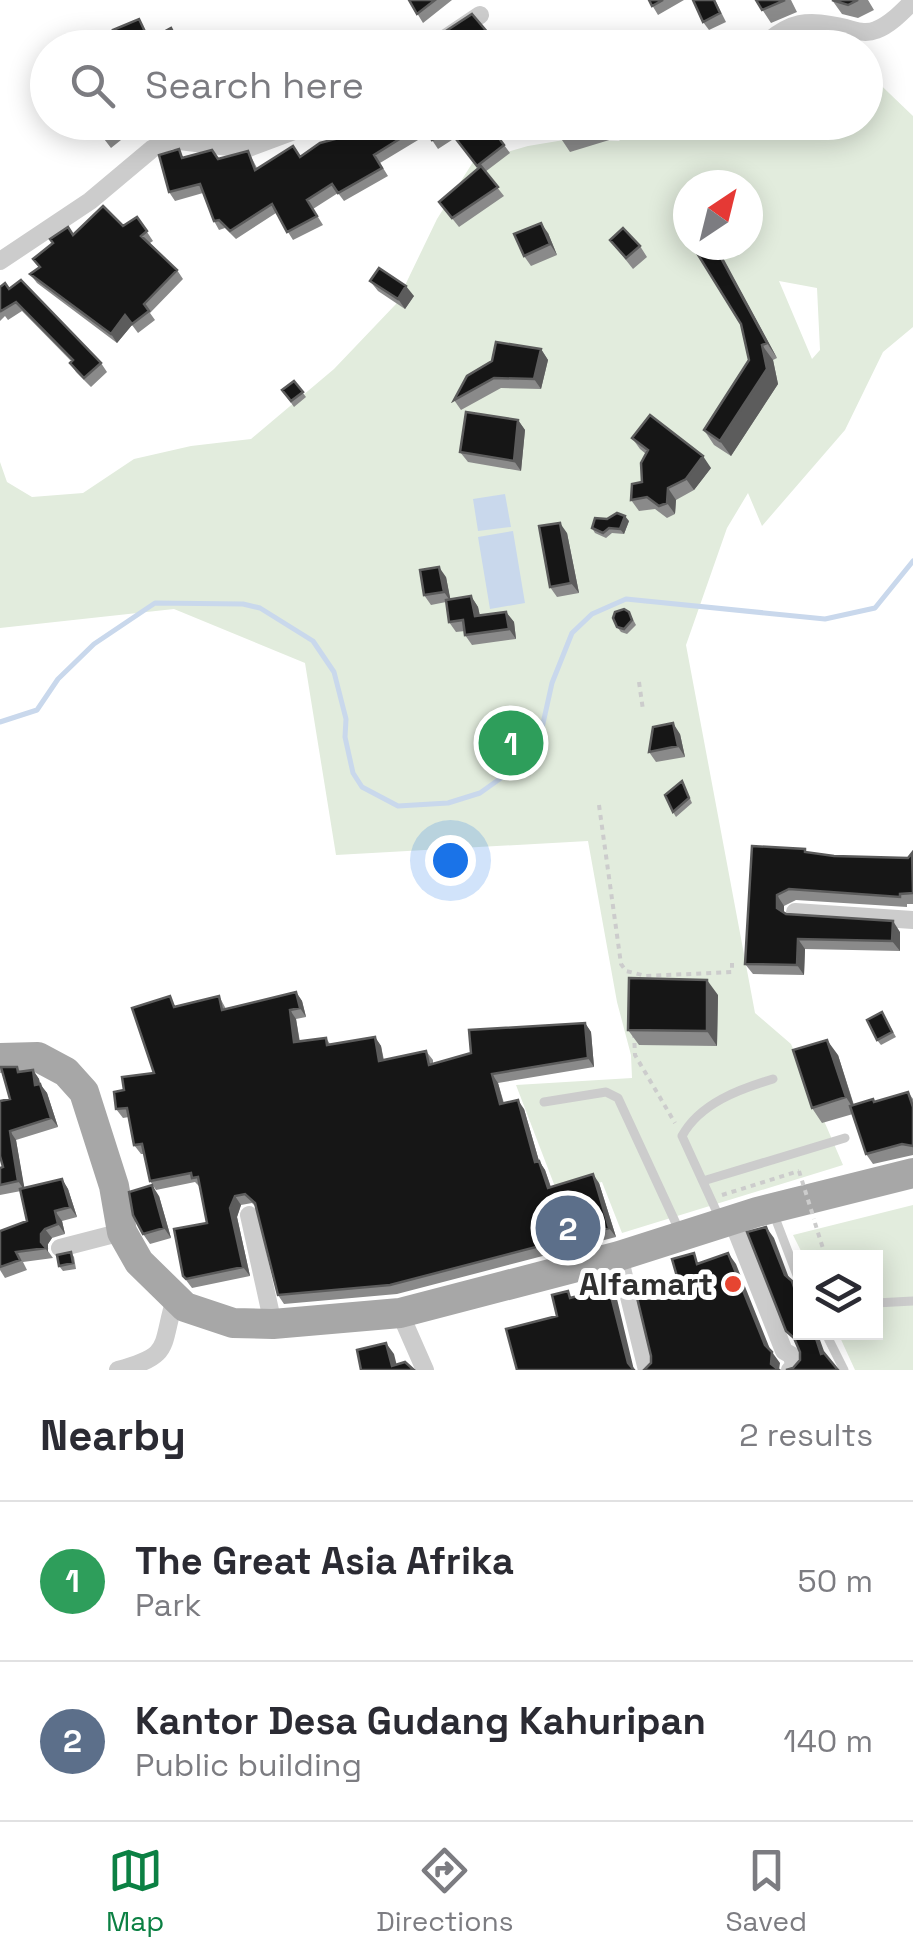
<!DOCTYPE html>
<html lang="en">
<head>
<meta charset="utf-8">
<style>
  body { margin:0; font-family:"Space Grotesk",sans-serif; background:#f7f7f7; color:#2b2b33 }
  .controls { position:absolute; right:30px; bottom:30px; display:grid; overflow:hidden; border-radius:0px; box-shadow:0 5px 25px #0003 }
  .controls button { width:90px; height:90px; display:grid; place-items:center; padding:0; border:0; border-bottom:2px solid #e1e1e2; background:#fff; color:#2b2b33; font:50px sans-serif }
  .compass { position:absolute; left:673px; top:170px; width:90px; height:90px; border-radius:50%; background:#fff; box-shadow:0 5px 25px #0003; rotate:35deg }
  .you { position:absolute; left:450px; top:860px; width:35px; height:35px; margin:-25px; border:8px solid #fff; border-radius:50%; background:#1a73e8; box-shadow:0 0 0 15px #1a73e833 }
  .badge { display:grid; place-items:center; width:65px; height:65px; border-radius:50%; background:#0b8043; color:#fff; font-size:32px; font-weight:700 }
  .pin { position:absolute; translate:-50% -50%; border:5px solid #fff; box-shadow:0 2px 10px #0006 }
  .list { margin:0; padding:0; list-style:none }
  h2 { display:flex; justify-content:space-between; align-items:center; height:130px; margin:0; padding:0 40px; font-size:42px }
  h2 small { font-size:32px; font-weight:400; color:#7c7c81 }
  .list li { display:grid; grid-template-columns:65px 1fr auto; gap:30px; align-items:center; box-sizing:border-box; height:160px; padding:0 40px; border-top:2px solid #e1e1e2 }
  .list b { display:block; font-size:38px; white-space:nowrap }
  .list p { margin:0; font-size:32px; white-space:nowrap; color:#7c7c81 }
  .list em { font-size:32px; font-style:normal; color:#7c7c81 }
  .icon { flex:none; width:55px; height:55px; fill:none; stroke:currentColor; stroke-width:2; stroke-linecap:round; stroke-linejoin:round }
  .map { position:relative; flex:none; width:913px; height:1370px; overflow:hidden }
  .search { position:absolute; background:#fff; box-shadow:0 5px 25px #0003; left:30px; right:30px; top:30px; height:110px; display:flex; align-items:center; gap:25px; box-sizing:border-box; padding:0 35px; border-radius:55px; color:#7c7c81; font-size:38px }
  .sheet { height:450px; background:#fff }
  nav { display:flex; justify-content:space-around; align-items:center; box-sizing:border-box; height:140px; border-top:2px solid #e1e1e2; background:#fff; font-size:28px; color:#7c7c81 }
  nav a { display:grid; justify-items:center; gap:5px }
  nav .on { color:#0b8043 }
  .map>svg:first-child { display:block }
  .green { fill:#e2ecdd; fill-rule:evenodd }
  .water { fill:#c9d8ec }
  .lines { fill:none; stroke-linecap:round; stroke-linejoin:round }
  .stream { stroke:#c9d8ec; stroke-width:5 }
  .path { stroke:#ccc; stroke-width:4; stroke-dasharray:5 5; stroke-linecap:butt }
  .lane { stroke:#ccc; stroke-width:9 }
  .street { stroke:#ccc; stroke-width:18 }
  .primary { stroke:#a7a7a7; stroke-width:30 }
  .path-bridge { stroke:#ccc; stroke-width:4; stroke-dasharray:5 5; stroke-linecap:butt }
  .wall { fill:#8a8a8a }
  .shaded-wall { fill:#5c5c5c }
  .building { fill:#161616; stroke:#5c5c5c; stroke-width:2.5 }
  .poi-dot { fill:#e64531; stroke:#fff; stroke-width:4 }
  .labels { text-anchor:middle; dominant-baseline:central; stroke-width:10; stroke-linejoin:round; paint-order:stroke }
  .poi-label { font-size:32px; font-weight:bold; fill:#2f2f2f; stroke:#fff; text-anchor:end }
</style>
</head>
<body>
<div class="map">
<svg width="913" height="1370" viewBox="0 0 913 1370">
  <rect width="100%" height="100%" fill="#fff"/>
  <!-- green -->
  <path class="green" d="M866,71L913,116V327L883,352L845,430L762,526L748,493L727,528L686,645L755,1013L791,1044L843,1165L622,1233L602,1182L557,1192L516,1085L632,1078L631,1055L617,1002L588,841L336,855L305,663L174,609L0,628V462L7,482L32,497L83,493L134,459L191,446L251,439L334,369L396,304L437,219L473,162L528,146L570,139L619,141L635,123L866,122ZM688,185H748V245H688ZM779,281L817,288L820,350L812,359Z
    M913,1205V1370H855L838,1333L876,1332V1258L804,1257L793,1235Z"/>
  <!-- water -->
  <path class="water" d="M505,494L511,527L478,531L473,499Z
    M513,531L525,603L490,609L478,537Z"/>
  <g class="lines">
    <!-- stream -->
    <path class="stream" d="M0,722L37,710L58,679L94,644L155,603L243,604L260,608L313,641L334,672L346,719L345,737L353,773L362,787L398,806L448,803L480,793L508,773L542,728L552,683L572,633L592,614L626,599L825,619L875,608L913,561"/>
    <!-- path -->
    <path class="path" d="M639,682L643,710
      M599,805L621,964L626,971L646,976L732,972V963
      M634,1033L635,1055L675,1123
      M722,1195L799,1171
      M815,1223L826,1258"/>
    <!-- lane -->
    <path class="lane" d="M544,1102L606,1092L618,1098L679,1230
      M703,1181L845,1138
      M774,1215L800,1283
      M720,1219L682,1136C700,1103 740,1089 773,1079
      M876,1303L913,1301
      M825,1332L844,1370"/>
    <!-- street -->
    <path class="street" d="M431,48L480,15
      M760,48C791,20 806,19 846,28C856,31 866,34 876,30C890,25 903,11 913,1
      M0,261L90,201L152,149L171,140L246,149L318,122
      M795,912L913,920
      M249,1215L273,1324
      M732,1220L784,1351L791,1355L796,1368L790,1370
      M60,1248L122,1232
      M619,1256L647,1370
      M400,1313L425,1370
      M118,1370C173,1355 160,1348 175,1299"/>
    <!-- primary -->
    <path class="primary" d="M0,1058L38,1057L66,1072L84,1092L114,1186L122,1232L139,1262L185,1307L233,1323L273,1324L400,1313L619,1256L757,1212L913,1173"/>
    <!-- path-bridge -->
    <path class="path-bridge" d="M799,1171L814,1219"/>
  </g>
  <!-- wall -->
  <path class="wall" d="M409,0H452L423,23Z
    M649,0H684L658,15Z
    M715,0L726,22L709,30L703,22Z
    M756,0H791L797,12L771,23Z
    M832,0H868L874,10L858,18L842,14Z
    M91,122H125L131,132L111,148Z
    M487,122L510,153L485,172L504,196L459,227L439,202L478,168L455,138L438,149L428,134L380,163L388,176L344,201L338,193L313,209L323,225L293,240L276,213L236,239L225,228L219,230L214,221L203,193L175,201L169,192L185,157L219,159L248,151L257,168L300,156L347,136L344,129Z
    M555,122H626L629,134L570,152L560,137Z
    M137,217L153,241L150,243L177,270L183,279L150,313L155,320L138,333L132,325L117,343L37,283L30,274L39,267L33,259L73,235L123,226Z
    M548,233L557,255L531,266L524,256Z
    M610,240L640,246L647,257L633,269Z
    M692,245H715L777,358L773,360L778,384L731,456L714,445L704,430L749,360L741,324Z
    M370,281L414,296L405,309L378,291Z
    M0,287L9,289L101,363L107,372L91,387L76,372L70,363L72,362L22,311L8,320L5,316L0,321Z
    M541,349L548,360L541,389L501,388L461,410L454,400Z
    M294,381L306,397L294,407L282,390Z
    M518,420L525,430L521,471L468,462L460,452Z
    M632,438L711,468L694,490L676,500L675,514L667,518L655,509L639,511L631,500L642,482L646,454L640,449Z
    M629,521L624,534L612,533L606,538L595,533L592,528Z
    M567,533L579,593L557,597L550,587Z
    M446,577L450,599L471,596L478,607L480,616L506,612L514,622L516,639L472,645L465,635V631L456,632L449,622L446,602L431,605L424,595Z
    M629,612L636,625L627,634L621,632L617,627Z
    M680,734L685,757L656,762L649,752Z
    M682,781L692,803L676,817L673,812Z
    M752,846L834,856L908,858L913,854V904H907V907L796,900L784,906V913L786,914L900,932V951L805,949L804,975L753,974L745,964Z
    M296,992L302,1001L306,1017L296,1019L300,1042L326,1038L330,1044L375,1037L381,1046L384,1060L426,1051L433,1060V1064L585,1023L591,1032L594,1067L498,1083L504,1103L524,1109L539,1161L545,1170L551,1187L599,1183L616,1237L397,1294L284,1304L278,1295L256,1207L252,1203L241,1205L237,1217L250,1276L192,1288L183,1276L207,1223L200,1187L195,1182L156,1190L150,1181L144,1154H141L134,1145L129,1117L123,1118L116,1109L124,1090L154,1073L177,1007L219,996L226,1009Z
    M718,995L717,1046L639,1045L628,1030Z
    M882,1012L896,1037L881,1045L877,1040Z
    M838,1055L854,1105L875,1102L908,1092L913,1099V1155L873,1164L866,1154L853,1114L822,1123L812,1108Z
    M17,1067L20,1071L33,1070L39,1079L40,1084L47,1093L58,1127L16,1140L24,1188L62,1179L68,1189L77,1217L62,1221L65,1234L52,1238L48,1244V1251L53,1258L23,1262L27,1270L5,1278L0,1270V1231L27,1221L21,1191L0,1195V1168L3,1167L10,1099Z
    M159,1196L171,1238L150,1244L143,1234Z
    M71,1252L74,1257L76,1269L63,1271L59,1266Z"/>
  <!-- shaded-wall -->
  <path class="shaded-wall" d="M541,223L548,233L557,255L550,244Z
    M714,245L720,252L777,358L767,343Z
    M406,286L414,296L405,309L398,299Z
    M125,315L132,325L117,343L111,334Z
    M762,345L773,360L778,384L731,456L720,441Z
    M541,349L548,360L541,389L534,379Z
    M518,420L525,430L521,471L514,461Z
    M703,456L711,468L694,490L686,479Z
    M668,488L676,500L675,514L667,503Z
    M625,516L629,521L624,534L620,529Z
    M560,523L567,533L579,593L571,583Z
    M439,567L446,577L451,602L444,592Z
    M471,596L478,607L482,626L475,616Z
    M506,612L514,622L516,639L509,629Z
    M673,723L680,734L685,757L678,746Z
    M777,895L784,906V918L777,908Z
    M893,921L900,932V951L892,941Z
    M798,939L805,949L804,975L797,965Z
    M707,980L718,995L717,1046L707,1031Z
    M296,992L302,1001L306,1017L300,1008Z
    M290,1010L296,1019L301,1051L294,1042Z
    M585,1023L591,1032L594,1067L588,1058Z
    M375,1037L381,1046L385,1070L379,1061Z
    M827,1040L838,1055L856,1113L846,1097Z
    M33,1070L39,1079L42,1094L35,1085Z
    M492,1074L498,1083L506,1113L500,1104Z
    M40,1084L47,1093L58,1127L51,1118Z
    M518,1100L524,1109L539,1161L545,1170L554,1197L548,1188L535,1162Z
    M10,1131L16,1140L25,1191L18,1181Z
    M593,1174L599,1183L616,1237L609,1228Z
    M62,1179L68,1189L77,1217L70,1207Z
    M152,1185L159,1196L171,1238L164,1228Z
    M235,1196L241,1205L237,1217L250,1276L243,1267L230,1208Z
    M55,1211L62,1221L65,1234L58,1224Z
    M766,1227L774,1238L792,1286L785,1275Z
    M45,1229L52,1238L48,1244V1252L41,1242V1234Z
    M728,1253L736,1264L772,1354V1352L780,1363L779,1370L771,1364Z
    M637,1280L644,1291L650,1309L642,1298Z
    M792,1281L800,1294V1305Z
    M609,1288L617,1299L634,1370L628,1363Z
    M810,1332H815L820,1340L829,1365L821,1354Z
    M386,1343L394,1354L398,1370L392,1366Z"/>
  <!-- building -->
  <path class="building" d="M409,0H435L417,14Z
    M649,0H663L652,6Z
    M693,0H714L720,13L703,22Z
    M756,0H785L762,10Z
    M832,0H858L848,5Z
    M472,14L499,46L497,48L423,46Z
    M139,19L149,40L171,28L181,48H121L113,30Z
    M92,122H123L104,138Z
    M357,122H487L504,145L477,166L449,130L432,140L422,125L374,155L382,168L338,193L332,184L307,200L317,216L287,232L272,204L230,231L219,220L214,221L200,184L169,192L159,155L179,149L182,158L212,150L218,159L248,151L255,170L293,146L300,157L320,143L347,136L344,129Z
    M555,122H608L560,137Z
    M481,166L498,187L452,218L439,202Z
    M103,206L123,226L137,217L147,231L141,236L177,270L144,304L149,311L132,324L125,315L111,334L30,274L40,267L33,259L53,243L50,239L68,227L73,235Z
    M541,223L550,244L524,256L514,234Z
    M623,228L640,246L626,258L610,240Z
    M692,245H714L767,343L762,345L767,369L720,441L704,430L749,360L741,324Z
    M379,268L406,286L398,299L370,281Z
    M21,280L101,363L84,378L70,363L73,360L16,302L1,311L0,309V287L5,283L9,289Z
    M496,342L541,349L534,379L494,378L454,400L467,376L492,361Z
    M294,381L303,392L291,401L282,390Z
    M466,412L518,420L514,461L460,452Z
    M650,415L703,456L686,479L668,488L667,503L659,506L647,497L631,500L632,484L642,482L641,463L648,450L632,438Z
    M617,513L625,516L620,529L609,528L603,533L592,528L595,518L607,519Z
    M560,523L571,583L550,587L539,526Z
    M439,567L444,592L424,595L420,570Z
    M471,596L475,616L506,612L509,629L465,635L463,620L449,622L446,600Z
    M624,609L629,612L632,620L624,629L617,627L613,618L615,612Z
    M673,723L678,746L649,752L653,727Z
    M682,781L689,798L673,812L665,795Z
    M752,846L805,849V852L834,856L908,858L912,853L913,893L900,894V897L789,889L777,895V908L786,914L893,921L892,941L798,939L797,965L745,964Z
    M629,978L707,980V1031L628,1030Z
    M296,992L300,1008L290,1010L294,1042L326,1038L327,1045L375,1037L379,1061L426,1051L429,1065L471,1053L469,1030L585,1023L588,1058L492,1074L500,1104L518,1100L535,1162L539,1161L548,1188L593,1174L609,1228L390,1285L278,1295L255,1203L245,1194L235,1196L230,1208L243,1267L186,1279L183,1276L174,1229L207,1223L198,1177L192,1178L191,1173L150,1181L142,1144L134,1145L127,1108L116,1109L114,1092L124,1090L122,1077L154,1073L132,1008L170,996L174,1007L219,996L222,1010Z
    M882,1012L892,1032L877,1040L867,1020Z
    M827,1040L846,1097L812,1108L793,1050Z
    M1,1067H17L18,1072L33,1070L35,1085L40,1084L51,1118L10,1131L18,1181L0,1185V1168L3,1167L0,1156V1101L10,1099Z
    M908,1092L913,1107V1146L902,1144L866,1154L850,1106L873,1099L874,1102Z
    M62,1179L70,1207L55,1211L58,1224L45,1229L41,1234V1242L46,1248L16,1252L20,1260L0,1267V1231L27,1221L20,1189Z
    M152,1185L164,1228L143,1234L133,1215L129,1192Z
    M766,1227L785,1275L792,1281L800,1305V1332H814L821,1354L824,1353L838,1370H786L793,1368L800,1360V1352L794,1338L786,1331L747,1232Z
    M71,1252L73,1263L59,1266L57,1255Z
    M694,1253L697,1264L728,1253L765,1345L772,1352L771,1364L779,1370H644L651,1363V1356L633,1281L637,1280L642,1298L680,1287L672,1259Z
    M609,1288L628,1363L634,1370H517L506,1329L557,1316L552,1295L568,1291L570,1298Z
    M386,1343L392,1366L405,1362L414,1370H361L357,1350Z"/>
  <!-- markers -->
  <circle class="poi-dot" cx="733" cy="1284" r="10"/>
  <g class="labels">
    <!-- poi labels -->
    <g class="poi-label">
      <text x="713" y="1284">Alfamart</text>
    </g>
  </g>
</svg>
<div class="controls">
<button><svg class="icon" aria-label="layers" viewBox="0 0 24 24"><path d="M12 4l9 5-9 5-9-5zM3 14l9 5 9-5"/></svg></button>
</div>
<svg class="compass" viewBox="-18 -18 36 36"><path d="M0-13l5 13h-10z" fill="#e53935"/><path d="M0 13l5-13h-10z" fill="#7c7c81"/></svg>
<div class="you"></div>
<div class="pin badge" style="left:511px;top:743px;background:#2e9e5b">1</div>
<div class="pin badge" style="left:568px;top:1228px;background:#5c6f8a">2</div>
<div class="search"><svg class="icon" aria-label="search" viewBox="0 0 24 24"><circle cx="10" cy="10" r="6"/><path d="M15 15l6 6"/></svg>Search here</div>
</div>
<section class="sheet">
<h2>Nearby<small>2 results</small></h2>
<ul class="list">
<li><span class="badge" style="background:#2e9e5b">1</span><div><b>The Great Asia Afrika</b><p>Park</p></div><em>50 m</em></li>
<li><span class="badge" style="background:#5c6f8a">2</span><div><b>Kantor Desa Gudang Kahuripan</b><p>Public building</p></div><em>140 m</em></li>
</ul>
</section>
<nav>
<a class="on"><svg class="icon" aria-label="map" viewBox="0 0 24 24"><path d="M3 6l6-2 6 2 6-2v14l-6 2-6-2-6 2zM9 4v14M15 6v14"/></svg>Map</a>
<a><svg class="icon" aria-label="directions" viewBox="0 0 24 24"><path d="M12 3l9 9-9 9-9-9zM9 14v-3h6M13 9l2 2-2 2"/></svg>Directions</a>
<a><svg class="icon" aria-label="saved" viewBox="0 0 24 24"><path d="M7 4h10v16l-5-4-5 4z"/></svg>Saved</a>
</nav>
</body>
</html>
